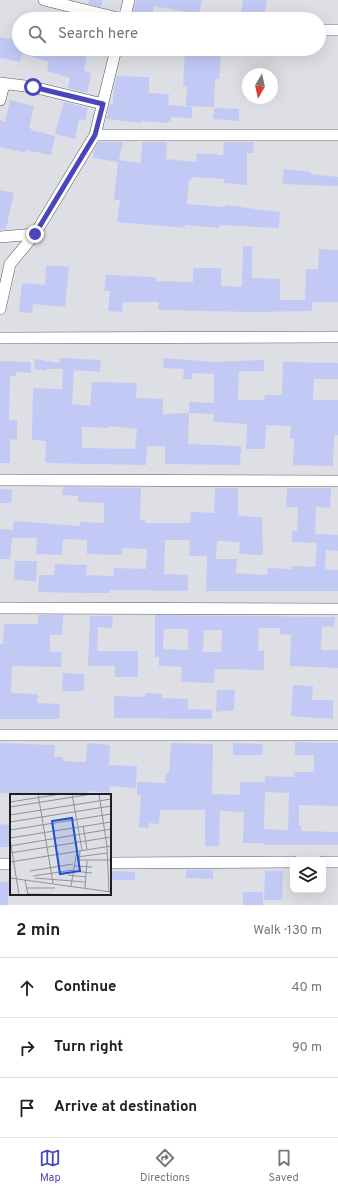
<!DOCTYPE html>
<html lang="en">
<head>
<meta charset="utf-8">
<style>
  body { margin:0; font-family:Overpass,sans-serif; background:#f2f2f2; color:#222 }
  .controls { position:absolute; right:12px; bottom:12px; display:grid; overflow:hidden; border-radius:8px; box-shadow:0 4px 16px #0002 }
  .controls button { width:36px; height:36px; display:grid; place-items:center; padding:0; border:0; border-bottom:1px solid #e0e0e0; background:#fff; color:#222; font:20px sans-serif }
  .compass { position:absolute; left:242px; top:68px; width:36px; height:36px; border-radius:50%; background:#fff; box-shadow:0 4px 16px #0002; rotate:189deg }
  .stop { position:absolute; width:12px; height:12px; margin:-9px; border:3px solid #4946bc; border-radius:50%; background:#fff }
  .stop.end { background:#4946bc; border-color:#fff; box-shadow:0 1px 4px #0008 }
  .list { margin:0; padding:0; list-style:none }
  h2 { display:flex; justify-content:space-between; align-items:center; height:52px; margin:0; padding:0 16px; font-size:17px }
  h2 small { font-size:13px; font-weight:400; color:#767676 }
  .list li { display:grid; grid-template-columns:26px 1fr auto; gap:12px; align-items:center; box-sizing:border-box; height:60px; padding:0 16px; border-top:1px solid #e0e0e0 }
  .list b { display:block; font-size:15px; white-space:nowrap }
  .list em { font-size:13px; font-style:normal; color:#767676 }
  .icon { flex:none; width:22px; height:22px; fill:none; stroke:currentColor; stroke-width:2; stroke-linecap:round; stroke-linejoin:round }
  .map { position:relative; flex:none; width:338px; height:905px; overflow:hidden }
  .search { position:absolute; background:#fff; box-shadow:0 4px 16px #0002; left:12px; right:12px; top:12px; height:44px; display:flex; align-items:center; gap:10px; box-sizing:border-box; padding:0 14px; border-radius:22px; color:#767676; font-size:15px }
  .sheet { height:232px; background:#fff }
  nav { display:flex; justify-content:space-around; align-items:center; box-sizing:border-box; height:56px; border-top:1px solid #e0e0e0; background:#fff; font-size:11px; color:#767676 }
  nav a { display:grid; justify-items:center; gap:2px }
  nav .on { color:#4946bc }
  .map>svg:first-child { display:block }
  .building { fill:#c2c9f5; fill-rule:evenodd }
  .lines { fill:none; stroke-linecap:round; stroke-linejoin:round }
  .minor-casing { stroke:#595a5e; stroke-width:12 }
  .minor { stroke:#fff; stroke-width:11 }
  .route { stroke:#4946bc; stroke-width:5 }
  .inset-road { fill:none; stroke:#919296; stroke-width:1 }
  .view { fill:#1d4ed8; fill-opacity:0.15; stroke:#1d4ed8; stroke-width:2 }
  .inset-edge { fill:none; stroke:#1d1e1f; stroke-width:2 }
</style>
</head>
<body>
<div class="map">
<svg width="338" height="905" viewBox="0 0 338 905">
  <rect width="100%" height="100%" fill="#dedfe5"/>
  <!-- building -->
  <path class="building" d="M89,0H103L101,7L88,4Z
    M136,0H202L198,19H184L186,12L154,6L151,19H131Z
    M243,0H267L264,17L241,13Z
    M0,37L19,41V49H59L74,53L75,51L87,53L84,71L91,73L87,93L68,88L70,78L47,71L49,62L22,54L20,62L0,58Z
    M185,49H204V53L221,54L219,79H215L214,107L186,106L187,86H183Z
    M117,76L149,77V93L169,94L168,105L192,107V118L171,117V121H168L167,123L141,121V123L106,119L110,104H113L114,88Z
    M10,100L34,106L29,128H31V130L55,136L51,155L26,150V153L0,147V120L5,122Z
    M64,102L88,108L85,120L79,119L75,139L55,134Z
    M214,108L239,109V121L213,119Z
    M99,142H123L119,160L141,163L142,142H167L166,159L196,162L197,153L223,155L224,142H254L253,153H247V185L224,183V179L192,177L191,181L189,180L187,204L225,207V205L280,212L279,228L219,225V228L185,225V228L117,222L120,200H114L118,162L93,158L94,150Z
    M284,169L311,172V174L338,177V186L282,184Z
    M0,190L14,193L6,229L0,230Z
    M243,246H252V278L280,279V300H305L306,269H318L319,249L338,250V302H312V311L251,312L158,310L159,302H123L122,312L108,311L110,291H104L106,275L156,277V281L193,282V268H221V286L242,287Z
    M46,265L69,267L65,307L33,304L32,313L19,312L22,283L45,285Z
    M60,358L101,360L100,372L74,370L72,404L90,406L92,382L137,383L136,398L163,399V414L189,413L188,444L241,446L240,465L165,464V446H147L146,465L45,463L46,441L32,440L33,388L62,389L63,369H46V371L34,369L35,359L60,363ZM109,426L137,429L135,449L82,448V427L109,428Z
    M164,358L214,362L264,360V371H239L238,400H264L265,395H282L283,362L338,363V379H314L313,400H338V435H334L333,466L293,465L294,439H290L291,426L266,425L265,449H246L247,424L213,422L214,414L189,413V402L214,403V374L192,373V379H183L184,369L163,368Z
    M0,361L31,362V373L16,372V376H10L9,420H17V440L10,439V463H0Z
    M63,487L141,488L140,520H145V523H190L191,512L214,513L215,488H238V516L262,517L263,555L239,554L240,542L217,541L216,559H237L236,573L267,575L268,568L292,569V566L315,567L317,543L292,542V531H297L298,507H286L287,488H331L330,508L316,507L315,534L338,535V551L326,550L325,569L338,570V591H206L207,556H189L190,540H165L164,574L188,575V591L110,590V593H86L38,592L39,575H54L55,564L87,565L86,575L113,576L114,568L146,569L147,549L122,548V555L87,554V540L63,539L62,555L36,554L37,538H12L10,559H0V529L13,530L14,521L80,526V522L104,523V503L78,502V496L62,495Z
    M0,489L12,490L11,503H0Z
    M15,561H37L36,581L14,580Z
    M38,615H63L62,635H50V652H62L61,667L12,666L11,693L38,694L37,703L60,704L59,719H0V644H3L4,624H38Z
    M155,615L335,617L334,627L322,626L321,650H338V668L290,666L291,635L280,634V628H259L258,651H264V670L215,669L214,683L181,682L182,667L159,666V657H155ZM164,629H188V650L163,649ZM204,630H222L221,652H203Z
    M90,616H113L112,628L98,627L97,651H138V677H115V666H88Z
    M63,673L84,674V691H62Z
    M293,685L313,686L312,700H333V719L291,716Z
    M217,690H235L234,710L216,712Z
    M145,693L162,694V698L188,699V709L212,710V719L114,718V696L145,697Z
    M295,742L338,743V806L299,805V826H301V831L338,832V845H264V843H243L244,812L220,811L219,846H205V810H160L159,824L149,823L148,828L139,827L141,795H137V782L165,783L166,773H169L171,743L213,744L212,794L240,795V782H265V776L294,777V772H314V755H295ZM265,792L289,793L288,830L264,829Z
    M0,743L55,745L54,757H63V761L86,762L87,743L110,745L109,765L137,766L136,788L110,786L109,793L87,791V794L0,793Z
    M233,743L263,744L262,755H233Z
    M0,824L10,825L9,847H0Z
    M186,870H213V879L186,878Z
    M110,871L135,872V880H110Z
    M265,871H283L282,900H264Z
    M0,882H9L8,905H0Z
    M243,892H263V905H243Z"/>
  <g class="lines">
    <defs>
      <path id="minor" d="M44,0L122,19
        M124,19L129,0
        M319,30H338
        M0,83L33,87L103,104
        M0,100L4,84
        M95,135H338
        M0,237L35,234
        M0,309L10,264L35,234L95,135L116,49
        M0,338L338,337
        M0,480L338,481
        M0,608L338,609
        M0,735H338
        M323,862H338
        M110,863L293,862
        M0,864H11"/>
    </defs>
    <!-- minor casing -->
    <use href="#minor" class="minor-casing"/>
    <!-- minor -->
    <use href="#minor" class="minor"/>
  </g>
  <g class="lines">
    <!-- route -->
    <path class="route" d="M33,87L103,104L95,135L35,234"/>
  </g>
  <!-- overview -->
  <g transform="translate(10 794)">
    <rect width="101" height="101" fill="#dedfe5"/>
    <path class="inset-road" d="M28,0L43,89M62,0L72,56M89,0L97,52M0,8L51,0M0,13L82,0M0,21L101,5M0,28L101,12M73,32L77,55M0,36L101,20M0,44L101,28M0,45L9,101M0,52L101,35M97,52L99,98M0,59L101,43M67,63L97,59M70,66H101M0,68L101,52M64,72L82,73M69,72L70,56M20,77L63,70M63,77L82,79M58,81L76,83M23,82L63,76M0,84L101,98M25,84L75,88M15,86L18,101M61,92L67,57M16,94H45M75,94L77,67M18,100L71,101"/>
    <path class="view" d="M62,24L70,77L50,80L42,27Z"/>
    <rect width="101" height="101" class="inset-edge"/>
  </g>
</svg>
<div class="controls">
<button><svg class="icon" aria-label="layers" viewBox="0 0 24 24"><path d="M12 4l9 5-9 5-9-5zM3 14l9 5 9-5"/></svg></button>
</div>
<svg class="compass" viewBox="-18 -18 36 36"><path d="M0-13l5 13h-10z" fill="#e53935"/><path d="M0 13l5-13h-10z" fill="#767676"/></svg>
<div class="stop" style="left:33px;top:87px"></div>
<div class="stop end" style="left:35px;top:234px"></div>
<div class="search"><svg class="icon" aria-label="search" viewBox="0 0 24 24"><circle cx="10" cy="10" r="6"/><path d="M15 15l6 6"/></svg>Search here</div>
</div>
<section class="sheet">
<h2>2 min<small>Walk · 130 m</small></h2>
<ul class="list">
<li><svg class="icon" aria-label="ahead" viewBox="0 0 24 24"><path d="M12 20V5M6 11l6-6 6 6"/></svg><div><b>Continue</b></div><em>40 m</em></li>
<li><svg class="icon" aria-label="right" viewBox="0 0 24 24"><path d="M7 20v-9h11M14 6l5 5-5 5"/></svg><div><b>Turn right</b></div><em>90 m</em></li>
<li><svg class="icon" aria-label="arrive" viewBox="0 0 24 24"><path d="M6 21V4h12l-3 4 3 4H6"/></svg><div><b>Arrive at destination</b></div></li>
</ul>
</section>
<nav>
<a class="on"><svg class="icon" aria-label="map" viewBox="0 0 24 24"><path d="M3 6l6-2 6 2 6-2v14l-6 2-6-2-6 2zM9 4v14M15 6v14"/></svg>Map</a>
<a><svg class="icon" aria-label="directions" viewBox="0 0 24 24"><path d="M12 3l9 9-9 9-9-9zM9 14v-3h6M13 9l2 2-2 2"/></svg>Directions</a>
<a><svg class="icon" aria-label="saved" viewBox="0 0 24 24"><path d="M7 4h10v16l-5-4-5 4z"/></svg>Saved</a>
</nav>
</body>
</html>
